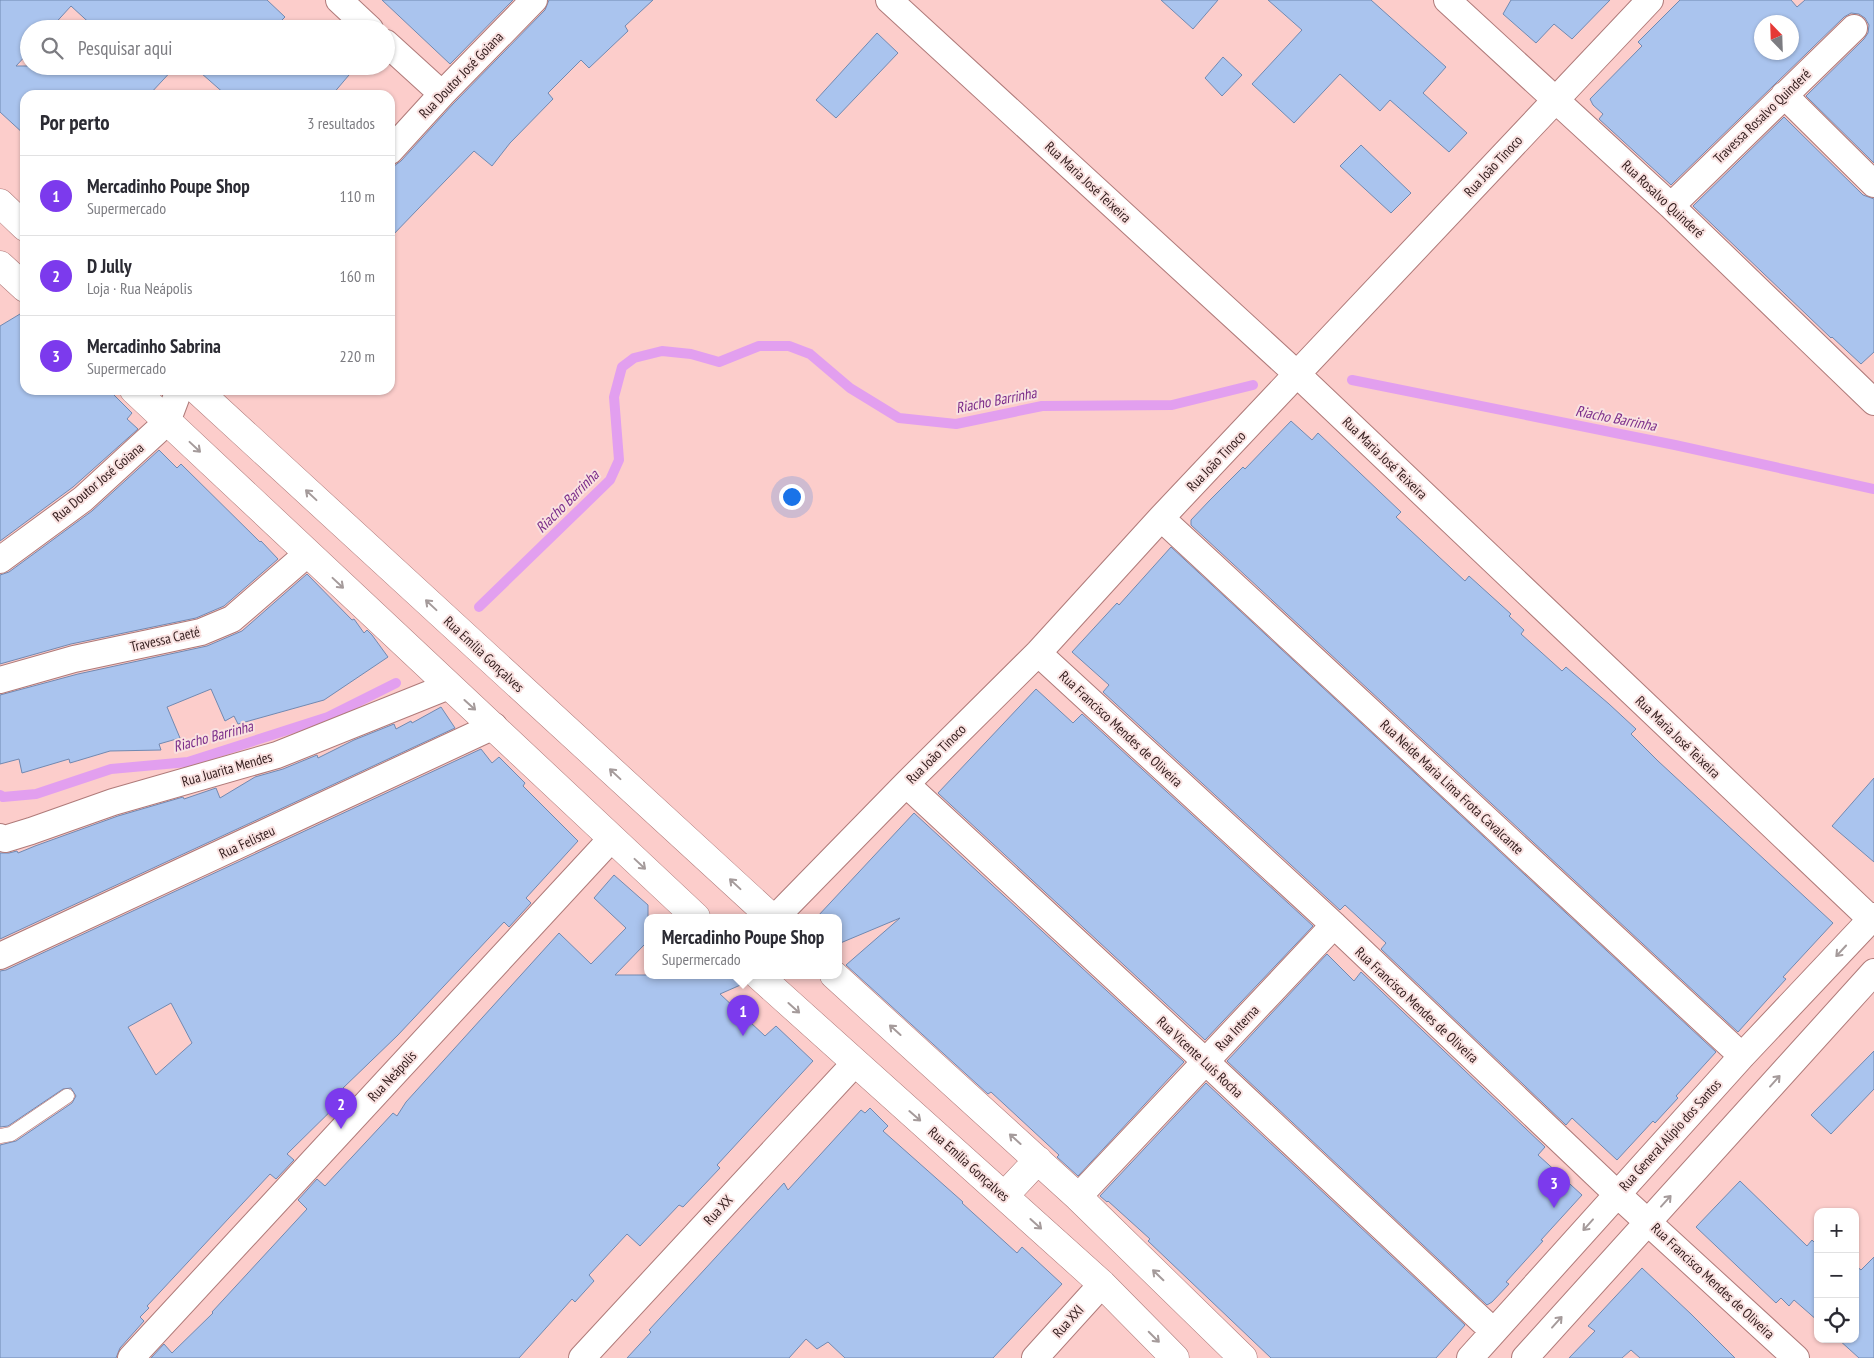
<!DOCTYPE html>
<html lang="pt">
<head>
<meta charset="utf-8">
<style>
  body { margin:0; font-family:"PT Sans Narrow",sans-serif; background:#f2f2f3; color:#2b2b33 }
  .controls { position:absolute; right:15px; bottom:15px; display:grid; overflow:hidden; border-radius:10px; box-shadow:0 1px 4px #0004 }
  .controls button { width:45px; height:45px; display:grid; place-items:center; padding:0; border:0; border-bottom:1px solid #e1e1e2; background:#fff; color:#2b2b33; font:25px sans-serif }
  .compass { position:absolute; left:1754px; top:15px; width:45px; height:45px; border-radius:50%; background:#fff; box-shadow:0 1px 4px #0004; rotate:337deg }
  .you { position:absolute; left:791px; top:496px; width:18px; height:18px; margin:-12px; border:4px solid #fff; border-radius:50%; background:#1a73e8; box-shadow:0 0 0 8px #1a73e833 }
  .badge { display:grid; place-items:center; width:32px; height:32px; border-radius:50%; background:#7c3aed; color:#fff; font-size:16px; font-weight:700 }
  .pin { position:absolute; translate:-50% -41px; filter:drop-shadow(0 1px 2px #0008) }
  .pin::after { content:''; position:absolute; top:26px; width:18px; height:15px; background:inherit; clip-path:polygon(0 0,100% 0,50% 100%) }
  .popup { position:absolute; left:644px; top:914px; width:198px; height:65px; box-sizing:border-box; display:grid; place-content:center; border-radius:10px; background:#fff; filter:drop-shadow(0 1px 4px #0005); font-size:16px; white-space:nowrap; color:#7c7c81 }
  .popup b { font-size:19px; color:#2b2b33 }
  .popup::after { content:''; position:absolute; left:50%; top:100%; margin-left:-10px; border:10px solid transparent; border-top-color:#fff }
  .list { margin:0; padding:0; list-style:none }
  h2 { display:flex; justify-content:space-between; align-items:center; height:65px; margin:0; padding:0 20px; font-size:21px }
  h2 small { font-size:16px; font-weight:400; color:#7c7c81 }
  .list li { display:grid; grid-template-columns:32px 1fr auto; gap:15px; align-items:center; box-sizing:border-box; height:80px; padding:0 20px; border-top:1px solid #e1e1e2 }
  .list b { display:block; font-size:19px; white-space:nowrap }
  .list p { margin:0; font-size:16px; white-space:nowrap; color:#7c7c81 }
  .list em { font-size:16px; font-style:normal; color:#7c7c81 }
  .icon { flex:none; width:28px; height:28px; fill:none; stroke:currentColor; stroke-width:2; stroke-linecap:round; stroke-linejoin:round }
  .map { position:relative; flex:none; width:1874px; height:1358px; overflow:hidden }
  .search { position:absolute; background:#fff; box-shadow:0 1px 4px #0004; left:20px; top:20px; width:375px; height:55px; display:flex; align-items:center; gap:12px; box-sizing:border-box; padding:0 18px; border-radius:28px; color:#7c7c81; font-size:19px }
  .panel { position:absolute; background:#fff; box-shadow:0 1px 4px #0004; left:20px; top:90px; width:375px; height:305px; border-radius:15px }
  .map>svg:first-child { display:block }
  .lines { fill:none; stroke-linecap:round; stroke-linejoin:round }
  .stream { stroke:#e29fef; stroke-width:10 }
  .building { fill:#aac4ee; stroke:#7189b1; fill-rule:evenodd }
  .lane-casing { stroke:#af7a79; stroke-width:15 }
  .street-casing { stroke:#af7a79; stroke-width:28 }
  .secondary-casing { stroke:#af7a79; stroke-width:29 }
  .lane { stroke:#fff; stroke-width:14 }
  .street { stroke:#fff; stroke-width:26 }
  .secondary { stroke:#fff; stroke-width:28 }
  .oneway { stroke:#a59b9b }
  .labels { text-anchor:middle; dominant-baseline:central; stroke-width:4; stroke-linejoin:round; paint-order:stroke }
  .street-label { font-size:14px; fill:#362020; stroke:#f9e1e0 }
  .water-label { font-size:15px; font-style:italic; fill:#7b2d8a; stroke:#f9e1e0 }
</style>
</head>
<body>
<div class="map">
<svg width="1874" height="1358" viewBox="0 0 1874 1358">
  <rect width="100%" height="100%" fill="#fccdcb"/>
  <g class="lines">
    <!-- stream -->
    <path class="stream" d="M1352,380L1675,445L1874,489
      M479,607L610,480L619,460L614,397L622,367L634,358L662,351L691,354L719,362L759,346H789L810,354L850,388L899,418L956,424L1042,406L1172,405L1253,385
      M0,795L3,797L36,794L111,769L188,762L328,717L396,683"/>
  </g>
  <!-- building -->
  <path class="building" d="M0,0H267L285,17L282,20L294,29H96L71,6L50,29H29V52L16,66H176L149,95H25V135L0,112Z
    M382,0H513L450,64Z
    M549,0H653L625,26L628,31L589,68L581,60L548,93L553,99L510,143L492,166L474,151L390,238V169L401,161L453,104L545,10Z
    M1161,0H1218L1193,29Z
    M1268,0H1371L1446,67L1423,93L1467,133L1449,152L1390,100L1380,111L1340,74L1294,123L1252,84L1302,30Z
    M1511,0H1610L1572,39L1554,24L1536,43L1503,14Z
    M1680,0H1791L1797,7L1805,0H1874V163L1806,96L1864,39L1868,33L1869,25L1865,18L1859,14L1851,13L1844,17L1671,185L1599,119L1603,114L1593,105L1590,99L1642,46L1638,42ZM1762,22H1792V52H1762Z
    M877,33L898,53L836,118L816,100Z
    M1223,57L1242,75L1222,96L1205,78Z
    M193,66H339L349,75L332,95H226Z
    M1784,117L1863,195L1874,199V352L1861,364L1832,337L1831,338L1693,206Z
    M1361,145L1411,193L1391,213L1340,166Z
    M25,311V390H109L132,413L127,419L138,429L73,487L0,541V326Z
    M1291,421L1312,440L1318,433L1401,512L1396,517L1465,581L1469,576L1511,614L1509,616L1524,630L1521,634L1562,671L1566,667L1609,704L1636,729L1631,734L1658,761L1833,923L1783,977L1786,979L1738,1032L1191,525V520L1210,500L1243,467L1245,469Z
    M159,450L177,468L181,464L260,542L261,541L278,559L224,606L196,618L71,644L0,664V575L9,572L92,511Z
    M1171,547L1716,1052L1676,1096L1678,1098L1655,1123L1653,1121L1617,1160L1572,1118L1566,1125L1381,949L1386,943L1345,905L1340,910L1103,692L1109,685L1072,652L1117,603L1119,605Z
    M307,574L352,620L354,619L364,633L367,630L372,635L388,657L324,700L238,724L234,716L225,721L211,689L167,707L180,738L159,744L161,750L110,751L70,763L69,759L22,773L19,759L0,764V695L78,674L207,646L242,631Z
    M1036,689L1073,723L1082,714L1313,926L1205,1040L938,793Z
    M441,707L455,728L0,939V853H9L17,851L18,853L35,846L118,816L183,797L184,799L216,788L220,798L255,777L283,769L317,755L318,758L354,740L394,724L396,729L411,721L412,723Z
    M481,749L492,763L499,757L525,783L523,786L578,841L526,898L531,903L509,927L504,922L398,1035L343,1088L348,1094L287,1154L294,1160L276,1179L270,1174L147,1306L149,1308L140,1317L144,1321L120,1348L116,1358H0V1145L16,1141L72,1103L76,1096L71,1088L63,1089L8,1126L0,1127V971L6,970ZM171,1003L192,1043L156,1075L128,1027Z
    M1874,778V862L1832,826Z
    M914,813L1184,1062L1078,1176L1057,1157L1059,1155L991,1092L988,1094L846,965L900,918L838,944V917H817Z
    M614,875L648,905V948L644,945L615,975H743L745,983L720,994L765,1036L776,1026L813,1061L717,1165L720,1168L683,1207L679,1205L640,1246L627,1234L589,1275L594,1281L575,1302L572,1299L519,1358H151L164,1344L172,1353L213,1313L212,1312L307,1209L298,1200L317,1179L325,1186L393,1113L397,1116L406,1102L559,933L591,964L626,928L594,898Z
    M1327,954L1354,981L1361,972L1545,1147L1538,1155L1582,1195L1541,1240L1543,1241L1506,1282L1509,1284L1492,1302L1487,1305L1227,1061Z
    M1874,1051V1089L1831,1134L1811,1115Z
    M1206,1083L1465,1325L1436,1358H1271L1148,1241L1150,1239L1108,1201L1107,1202L1100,1196Z
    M870,1108L888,1126L883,1131L963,1202L962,1203L1017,1253L1022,1247L1062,1284L993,1358H845L828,1342L817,1349L806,1339L789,1358H627L651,1332L649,1330L784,1183L788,1190L861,1110L865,1113Z
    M1740,1181L1807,1246L1812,1240L1818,1246V1321L1794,1300L1789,1306L1781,1298L1776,1303L1696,1227Z
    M1874,1257V1358H1859L1838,1339H1855V1265L1861,1270Z
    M1642,1268L1691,1314L1735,1358H1640L1631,1350L1622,1358H1569L1595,1331L1588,1326Z"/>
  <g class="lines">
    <defs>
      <path id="lane" d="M0,1136L11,1134L67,1096"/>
      <path id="street" d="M339,0L370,29
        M889,0L1298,375L1874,922
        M1447,0L1671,206L1874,402
        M386,43L442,94
        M1784,95L1874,184
        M390,151L442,94L534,0
        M1671,206L1854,28
        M1161,518L1742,1056
        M0,560L83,499L167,422L179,390
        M1038,653L1334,925L1617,1194L1796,1358
        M0,680L74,659L201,632L232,619L307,554
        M906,784L1205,1061L1493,1331
        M0,837L5,839L31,831L113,802L277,755L449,686
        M776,917L906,784L1038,653L1161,518L1650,0
        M0,956L494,726
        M1078,1197L1334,925
        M131,1358L612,838
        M582,1358L855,1063
        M1035,1358L1102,1284
        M1470,1358L1742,1056L1874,916
        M1525,1358L1874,972"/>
      <path id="secondary" d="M0,203L25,227
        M0,265L25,288
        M134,390L696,917
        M197,390L771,917
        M758,975L1102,1284L1175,1358
        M834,975L1078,1197L1243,1358
        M1005,1195L1038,1160"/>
    </defs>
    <!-- lane casing -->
    <use href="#lane" class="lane-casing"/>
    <!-- street casing -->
    <use href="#street" class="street-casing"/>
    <!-- secondary casing -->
    <use href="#secondary" class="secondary-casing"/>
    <!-- lane -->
    <use href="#lane" class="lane"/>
    <!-- street -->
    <use href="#street" class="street"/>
    <!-- secondary -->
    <use href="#secondary" class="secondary"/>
  </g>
  <!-- one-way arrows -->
  <defs><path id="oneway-shaft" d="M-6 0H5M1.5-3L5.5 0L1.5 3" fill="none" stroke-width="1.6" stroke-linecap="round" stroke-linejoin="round" transform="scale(1.25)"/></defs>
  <g class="oneway">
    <use href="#oneway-shaft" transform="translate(195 447) rotate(43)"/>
    <use href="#oneway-shaft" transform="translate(311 495) rotate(-137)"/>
    <use href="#oneway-shaft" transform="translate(338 583) rotate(43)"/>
    <use href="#oneway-shaft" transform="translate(431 605) rotate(-137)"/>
    <use href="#oneway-shaft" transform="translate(470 705) rotate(42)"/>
    <use href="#oneway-shaft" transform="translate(615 774) rotate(-137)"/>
    <use href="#oneway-shaft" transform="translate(640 864) rotate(43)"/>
    <use href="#oneway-shaft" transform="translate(735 884) rotate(-137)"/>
    <use href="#oneway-shaft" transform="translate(1841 951) rotate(133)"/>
    <use href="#oneway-shaft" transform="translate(794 1008) rotate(42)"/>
    <use href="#oneway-shaft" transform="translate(895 1030) rotate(-138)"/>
    <use href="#oneway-shaft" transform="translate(1775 1081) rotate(-48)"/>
    <use href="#oneway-shaft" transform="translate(915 1116) rotate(41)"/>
    <use href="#oneway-shaft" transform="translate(1015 1139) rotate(-138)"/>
    <use href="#oneway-shaft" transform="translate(1666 1201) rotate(-48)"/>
    <use href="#oneway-shaft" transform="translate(1036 1224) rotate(42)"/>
    <use href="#oneway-shaft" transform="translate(1588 1225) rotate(132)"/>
    <use href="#oneway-shaft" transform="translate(1158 1275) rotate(-136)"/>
    <use href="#oneway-shaft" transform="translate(1557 1322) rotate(-48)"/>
    <use href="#oneway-shaft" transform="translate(1154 1337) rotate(45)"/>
  </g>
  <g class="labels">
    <!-- street labels -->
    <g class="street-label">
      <text transform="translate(461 75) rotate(-46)">Rua Doutor José Goiana</text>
      <text transform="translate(1762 116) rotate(-44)">Travessa Rosalvo Quinderé</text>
      <text transform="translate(1493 166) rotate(-47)">Rua João Tinoco</text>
      <text transform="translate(1088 182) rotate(43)">Rua Maria José Teixeira</text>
      <text transform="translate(1663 199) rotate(43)">Rua Rosalvo Quinderé</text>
      <text transform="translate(1385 458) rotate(44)">Rua Maria José Teixeira</text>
      <text transform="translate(1216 461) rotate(-46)">Rua João Tinoco</text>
      <text transform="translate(98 482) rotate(-40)">Rua Doutor José Goiana</text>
      <text transform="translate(165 639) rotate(-13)">Travessa Caeté</text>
      <text transform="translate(484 654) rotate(43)">Rua Emília Gonçalves</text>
      <text transform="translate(1121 729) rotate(43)">Rua Francisco Mendes de Oliveira</text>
      <text transform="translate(1678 737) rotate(44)">Rua Maria José Teixeira</text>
      <text transform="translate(936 754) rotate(-45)">Rua João Tinoco</text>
      <text transform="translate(227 769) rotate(-16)">Rua Juarita Mendes</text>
      <text transform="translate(1452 787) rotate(43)">Rua Neide Maria Lima Frota Cavalcante</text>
      <text transform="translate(247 842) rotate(-25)">Rua Felisteu</text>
      <text transform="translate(1417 1005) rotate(43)">Rua Francisco Mendes de Oliveira</text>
      <text transform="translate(1237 1028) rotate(-47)">Rua Interna</text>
      <text transform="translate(1200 1057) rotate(43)">Rua Vicente Luís Rocha</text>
      <text transform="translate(392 1076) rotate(-47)">Rua Neápolis</text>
      <text transform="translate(1670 1135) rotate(-48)">Rua General Alípio dos Santos</text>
      <text transform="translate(969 1164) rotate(42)">Rua Emília Gonçalves</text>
      <text transform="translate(718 1210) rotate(-47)">Rua XX</text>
      <text transform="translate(1713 1281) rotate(43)">Rua Francisco Mendes de Oliveira</text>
      <text transform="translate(1068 1321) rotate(-48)">Rua XXI</text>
    </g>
    <!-- water labels -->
    <g class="water-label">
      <text transform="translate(996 400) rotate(-11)">Riacho Barrinha</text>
      <text transform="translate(1616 418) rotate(11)">Riacho Barrinha</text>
      <text transform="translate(567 501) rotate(-45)">Riacho Barrinha</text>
      <text transform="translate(213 736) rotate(-15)">Riacho Barrinha</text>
    </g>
  </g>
</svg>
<div class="controls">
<button>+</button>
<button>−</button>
<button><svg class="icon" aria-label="locate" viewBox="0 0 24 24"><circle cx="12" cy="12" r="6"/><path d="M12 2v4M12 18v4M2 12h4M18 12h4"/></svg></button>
</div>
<svg class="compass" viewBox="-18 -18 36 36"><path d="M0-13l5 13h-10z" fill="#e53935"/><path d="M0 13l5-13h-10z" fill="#7c7c81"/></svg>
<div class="you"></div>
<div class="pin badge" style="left:743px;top:1036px">1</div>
<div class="popup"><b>Mercadinho Poupe Shop</b>Supermercado</div>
<div class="pin badge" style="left:341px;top:1129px">2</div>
<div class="pin badge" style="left:1554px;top:1208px">3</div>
<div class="search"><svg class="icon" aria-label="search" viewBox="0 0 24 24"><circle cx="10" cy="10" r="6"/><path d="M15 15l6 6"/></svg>Pesquisar aqui</div>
<section class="panel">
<h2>Por perto<small>3 resultados</small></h2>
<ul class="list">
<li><span class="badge">1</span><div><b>Mercadinho Poupe Shop</b><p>Supermercado</p></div><em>110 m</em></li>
<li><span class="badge">2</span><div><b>D Jully</b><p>Loja · Rua Neápolis</p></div><em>160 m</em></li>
<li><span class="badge">3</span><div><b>Mercadinho Sabrina</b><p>Supermercado</p></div><em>220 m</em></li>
</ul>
</section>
</div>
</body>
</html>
